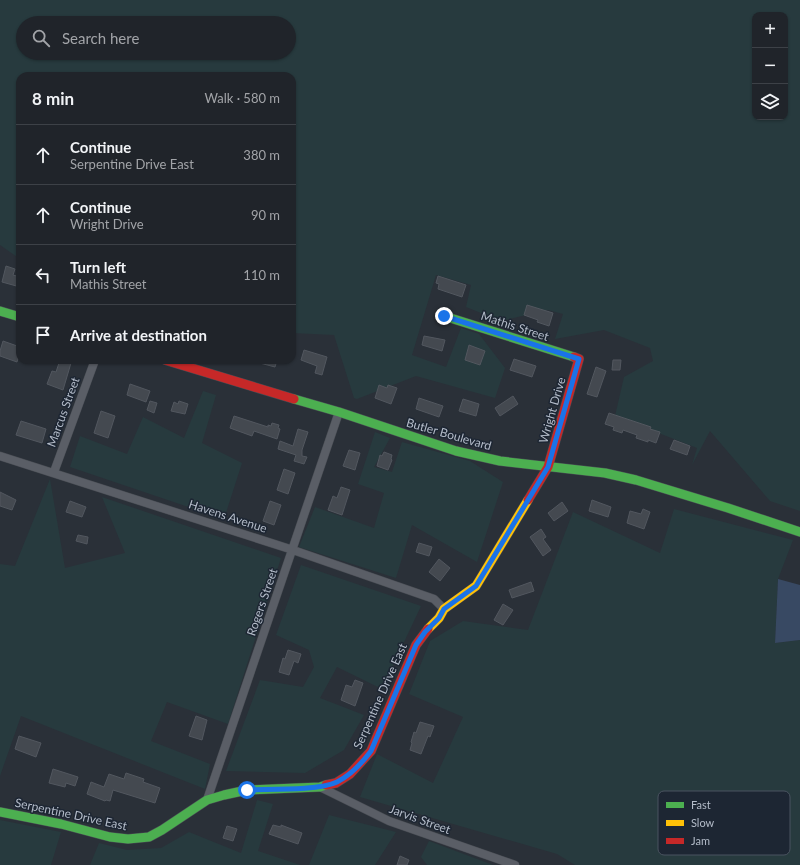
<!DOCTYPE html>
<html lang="en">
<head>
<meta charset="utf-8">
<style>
  body { margin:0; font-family:Lato,sans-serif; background:#282c32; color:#f1f3f6 }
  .controls { position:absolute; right:12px; top:12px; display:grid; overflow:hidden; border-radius:8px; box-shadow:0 1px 3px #0004 }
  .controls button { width:36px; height:36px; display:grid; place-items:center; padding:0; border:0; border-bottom:1px solid #3d4147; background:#20242a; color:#f1f3f6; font:20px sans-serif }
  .stop { position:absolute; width:12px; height:12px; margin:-9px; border:3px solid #1a73e8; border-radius:50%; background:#fff }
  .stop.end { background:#1a73e8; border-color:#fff; box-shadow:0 1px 4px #0008 }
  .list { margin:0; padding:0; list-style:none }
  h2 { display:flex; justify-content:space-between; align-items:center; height:52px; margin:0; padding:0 16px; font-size:17px }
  h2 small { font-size:13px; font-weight:400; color:#a2a4a8 }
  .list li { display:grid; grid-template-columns:26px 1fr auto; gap:12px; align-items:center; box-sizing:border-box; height:60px; padding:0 16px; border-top:1px solid #3d4147 }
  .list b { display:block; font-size:15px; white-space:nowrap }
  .list p { margin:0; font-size:13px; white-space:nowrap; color:#a2a4a8 }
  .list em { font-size:13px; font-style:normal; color:#a2a4a8 }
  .icon { flex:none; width:22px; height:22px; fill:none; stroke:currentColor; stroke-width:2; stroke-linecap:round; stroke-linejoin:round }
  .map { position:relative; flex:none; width:800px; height:865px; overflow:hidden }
  .search { position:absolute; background:#20242a; box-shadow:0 1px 3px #0004; left:16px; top:16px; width:280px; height:44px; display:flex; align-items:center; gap:10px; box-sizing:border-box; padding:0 14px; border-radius:22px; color:#a2a4a8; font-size:15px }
  .panel { position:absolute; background:#20242a; box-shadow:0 1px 3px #0004; left:16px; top:72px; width:280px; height:292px; border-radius:12px }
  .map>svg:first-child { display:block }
  .green { fill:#273a3e; fill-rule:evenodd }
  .water { fill:#384963 }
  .building { fill:#444950; stroke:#52575f }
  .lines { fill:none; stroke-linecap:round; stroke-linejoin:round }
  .street-casing { stroke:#484c53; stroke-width:9 }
  .fast-casing { stroke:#484c53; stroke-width:10 }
  .slow-casing { stroke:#484c53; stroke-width:10 }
  .jam-casing { stroke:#484c53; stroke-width:10 }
  .street { stroke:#5a5e66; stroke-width:8 }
  .fast { stroke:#4caf50; stroke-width:9 }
  .slow { stroke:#ffc107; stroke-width:9 }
  .jam { stroke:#c62828; stroke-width:9 }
  .route { stroke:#1a73e8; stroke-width:5 }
  .labels { text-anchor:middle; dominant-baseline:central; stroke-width:3; stroke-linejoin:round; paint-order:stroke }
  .street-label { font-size:12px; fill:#b4bcc9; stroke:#1d2633 }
  .key { fill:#1d2633; stroke:#4a5360; stroke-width:1 }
  .key-label { font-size:11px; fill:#b4bcc9 }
</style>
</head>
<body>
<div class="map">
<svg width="800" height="865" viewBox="0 0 800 865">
  <rect width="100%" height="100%" fill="#2a3038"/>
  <!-- green -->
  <path class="green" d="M0,0H800V511L770,501L710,431L692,465L697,448L615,416L624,377L653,361L650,348L604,330L555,339L563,314L548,310L501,321L466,307L471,285L436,275L412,355L446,367L461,328L479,334L505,368L495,398L416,376L357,399L354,398L334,335L292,333V76H20V259L0,245ZM755,15H785V117H755ZM23,23H289V53H23Z
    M203,391L216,395L202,443L242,463L224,519L70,467L80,436L127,454L143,417L184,438Z
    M375,432L390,438L374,467L392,472L402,442L470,461L503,482L477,562L412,525L396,578L299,547L315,507L374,528L384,493L358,484Z
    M50,479L65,568L125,553L102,497L281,558L228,724L167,702L151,741L210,764L205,789L21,716L0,776V564L15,566Z
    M674,509L793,540L778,579L775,643L800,640V865H575L557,854L360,797L377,754L433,783L463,717L409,694L430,641L463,621L528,630L573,512L660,553Z
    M301,565L421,606L382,689L337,667L320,698L364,715L344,750L305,773L226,771L260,680L303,687L314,667L309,650L276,635Z
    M257,800L273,804L258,851L300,865H90L99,843L127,850L161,848L189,832L241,853Z
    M329,815L396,832L375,865H309Z
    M0,820L61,832L51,865H0Z
    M429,841L493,865H427L421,857Z"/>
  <!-- water -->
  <path class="water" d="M778,579L800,585V640L775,643Z"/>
  <!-- building -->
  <path class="building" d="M6,266L15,269L13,275L20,277V287L2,282Z
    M438,276L466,285L462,297L438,289L439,284L436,283Z
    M527,305L553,313L549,326L537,322L538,320L524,315Z
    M424,336L445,340L442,351L422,345Z
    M3,341L20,347V352L17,362L0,356V351Z
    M469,345L485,351L480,365L465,360Z
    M304,350L327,357L322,375L315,373L317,366L301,360Z
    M514,359L536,366L532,377L510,370Z
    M60,360L71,363L63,390L47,384L52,371L56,372Z
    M256,360H277L275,367L256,362Z
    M613,360H621L620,370H612Z
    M596,367L606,371L597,397L587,394Z
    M130,384L150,391L146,402L127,395Z
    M379,385L387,388L388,385L397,388L391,404L375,398Z
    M513,396L518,404L500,416L495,408Z
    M419,398L443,406L439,417L416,409Z
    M463,399L479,404L476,416L459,411Z
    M150,401L157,403L154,413L147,410Z
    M179,401L188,404L185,414L171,411L174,402L178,404Z
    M101,411L115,416L108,438L94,433Z
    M609,413L651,427L650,429L660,432L656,443L648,440V442L636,438L637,435L623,430L622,433L613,430L614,427L605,424Z
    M234,416L268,427V425L271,426L272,423L279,425L278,428L280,429L277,439L254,431L252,436L230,428Z
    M21,421L46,429L42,443L16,435Z
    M298,429L308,432L302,450V456L307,457L304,464L294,461L296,455L278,449L280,441L293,446Z
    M674,440L690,446L687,455L670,449Z
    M349,450L360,453L355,470L343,466Z
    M384,452L392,455L391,459L392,460L388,470L377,466L380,455L382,456Z
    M284,469L295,473L288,494L277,490Z
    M341,487L350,490L342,515L328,510L333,496L337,498Z
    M0,492L16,500L12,510L0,506Z
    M592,500L611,507L608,517L589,511Z
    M70,501L86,507L82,517L66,512Z
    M270,501L281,505L274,525L263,521Z
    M562,502L568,511L554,521L548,513Z
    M643,509L650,512L644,529L627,523L630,511L641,514Z
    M541,529L546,537L543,539L551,550L543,556L530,537Z
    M78,535L88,537L87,544L76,541Z
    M419,543L432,547L429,556L416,552Z
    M439,559L450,568L440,581L429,572Z
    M531,582L534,591L512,598L509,590Z
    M503,604L513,610L503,625L494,620Z
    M288,650L301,654L298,663L294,661L289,675L279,672L283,658L285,659Z
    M355,680L363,683L355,706L341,700L346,685L352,687Z
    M196,716L207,720L202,740L189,736Z
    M420,722L434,726L430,737L428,736L421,754L410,750L412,743L411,742L414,732L416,733Z
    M19,736L41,743L36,757L15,749Z
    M53,769L78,777L75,786L66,783L65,787L49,783Z
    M126,773L144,779L143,782L160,788L155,803L113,790L110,801L106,800L105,801L87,794L91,782L104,787L109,774L124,779Z
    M273,825L281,827V825L302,833L298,844L269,834Z
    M227,826L237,829L233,841L223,838Z
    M400,856L409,860L407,865H397Z"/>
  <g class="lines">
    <defs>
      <path id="street" d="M0,456L293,550L434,599L444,609
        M54,472L95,360
        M320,787L389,821L515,865
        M207,800L339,412"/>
      <path id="fast" d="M0,311L20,317
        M444,316L574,357
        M294,399L339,412L456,451L500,461L605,473L636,480L728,508L800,532
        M0,812L61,824L110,837L128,839L149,837L162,830L207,800L224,795L247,790L320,787L326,785"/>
      <path id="slow" d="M428,629L439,618L444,609L476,586L528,500"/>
      <path id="jam" d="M165,360L294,399
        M528,500L548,467L579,359L574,357
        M326,785L336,783L350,774L371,751L416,645L428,629"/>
    </defs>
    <!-- street casing -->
    <use href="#street" class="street-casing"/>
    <!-- fast casing -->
    <use href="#fast" class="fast-casing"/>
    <!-- slow casing -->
    <use href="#slow" class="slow-casing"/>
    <!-- jam casing -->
    <use href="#jam" class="jam-casing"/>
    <!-- street -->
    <use href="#street" class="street"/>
    <!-- fast -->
    <use href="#fast" class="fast"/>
    <!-- slow -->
    <use href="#slow" class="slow"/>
    <!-- jam -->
    <use href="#jam" class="jam"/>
  </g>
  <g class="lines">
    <!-- route -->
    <path class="route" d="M247,790C269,789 318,791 337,782C351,775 362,763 371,751L416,645L425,632L439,618L444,609L476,586L548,467L579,359L444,316"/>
  </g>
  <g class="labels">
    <!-- street labels -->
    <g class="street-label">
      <text transform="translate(515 326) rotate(18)">Mathis Street</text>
      <text transform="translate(552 410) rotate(-74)">Wright Drive</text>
      <text transform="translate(63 412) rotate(-70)">Marcus Street</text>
      <text transform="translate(449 434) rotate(16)">Butler Boulevard</text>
      <text transform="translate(228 516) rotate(18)">Havens Avenue</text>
      <text transform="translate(262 602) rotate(-71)">Rogers Street</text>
      <text transform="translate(380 696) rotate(-66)">Serpentine Drive East</text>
      <text transform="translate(71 814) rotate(12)">Serpentine Drive East</text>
      <text transform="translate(420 819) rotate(20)">Jarvis Street</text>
    </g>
  </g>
  <!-- legend -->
  <rect x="658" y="791" width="132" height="64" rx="6" class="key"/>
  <rect x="666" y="802" width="18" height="6" fill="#4caf50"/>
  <rect x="666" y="820" width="18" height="6" fill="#ffc107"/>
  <rect x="666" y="838" width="18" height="6" fill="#c62828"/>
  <g class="key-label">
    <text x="691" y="809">Fast</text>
    <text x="691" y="827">Slow</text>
    <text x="691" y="845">Jam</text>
  </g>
</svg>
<div class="controls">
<button>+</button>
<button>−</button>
<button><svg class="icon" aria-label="layers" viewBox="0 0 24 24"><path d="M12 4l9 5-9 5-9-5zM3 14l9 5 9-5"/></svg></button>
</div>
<div class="stop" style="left:247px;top:790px"></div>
<div class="stop end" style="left:444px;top:316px"></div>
<div class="search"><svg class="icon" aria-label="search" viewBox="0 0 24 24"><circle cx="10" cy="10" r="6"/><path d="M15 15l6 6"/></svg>Search here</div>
<section class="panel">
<h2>8 min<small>Walk · 580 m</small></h2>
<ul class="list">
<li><svg class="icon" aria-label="ahead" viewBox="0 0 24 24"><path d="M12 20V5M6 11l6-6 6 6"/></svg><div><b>Continue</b><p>Serpentine Drive East</p></div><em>380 m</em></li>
<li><svg class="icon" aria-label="ahead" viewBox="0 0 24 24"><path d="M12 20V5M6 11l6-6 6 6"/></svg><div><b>Continue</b><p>Wright Drive</p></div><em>90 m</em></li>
<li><svg class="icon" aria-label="left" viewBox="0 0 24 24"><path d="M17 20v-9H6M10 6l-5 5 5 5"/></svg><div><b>Turn left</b><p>Mathis Street</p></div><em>110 m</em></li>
<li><svg class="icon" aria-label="arrive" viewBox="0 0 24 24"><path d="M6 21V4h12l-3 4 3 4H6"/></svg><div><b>Arrive at destination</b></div></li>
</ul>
</section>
</div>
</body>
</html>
